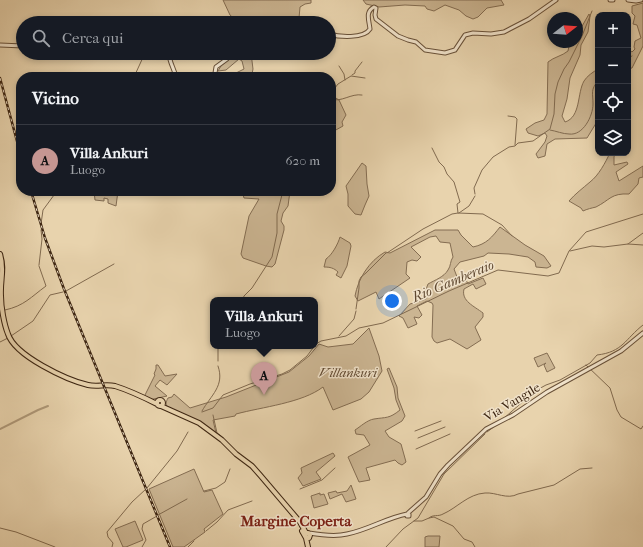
<!DOCTYPE html>
<html lang="it">
<head>
<meta charset="utf-8">
<style>
  body { margin:0; font-family:"IM FELL French Canon",serif; background:#20242c; color:#f1f3f6 }
  .controls { position:absolute; right:12px; top:12px; display:grid; overflow:hidden; border-radius:8px; box-shadow:0 2px 6px #0003 }
  .controls button { width:36px; height:36px; display:grid; place-items:center; padding:0; border:0; border-bottom:1px solid #363941; background:#171b24; color:#f1f3f6; font:20px sans-serif }
  .compass { position:absolute; left:547px; top:12px; width:36px; height:36px; border-radius:50%; background:#171b24; box-shadow:0 2px 6px #0003; rotate:73deg }
  .you { position:absolute; left:392px; top:301px; width:14px; height:14px; margin:-10px; border:3px solid #fff; border-radius:50%; background:#1a73e8; box-shadow:0 0 0 6px #1a73e833 }
  .badge { display:grid; place-items:center; width:26px; height:26px; border-radius:50%; background:#c59692; color:#111; font-size:13px; font-weight:700 }
  .pin { position:absolute; translate:-50% -33px; filter:drop-shadow(0 1px 2px #0008) }
  .pin::after { content:''; position:absolute; top:21px; width:14px; height:12px; background:inherit; clip-path:polygon(0 0,100% 0,50% 100%) }
  .popup { position:absolute; left:210px; top:297px; width:108px; height:52px; box-sizing:border-box; display:grid; place-content:center; border-radius:8px; background:#171b24; filter:drop-shadow(0 1px 3px #0005); font-size:13px; white-space:nowrap; color:#9ea1a6 }
  .popup b { font-size:15px; color:#f1f3f6 }
  .popup::after { content:''; position:absolute; left:50%; top:100%; margin-left:-8px; border:8px solid transparent; border-top-color:#171b24 }
  .list { margin:0; padding:0; list-style:none }
  h2 { display:flex; justify-content:space-between; align-items:center; height:52px; margin:0; padding:0 16px; font-size:17px }
  h2 small { font-size:13px; font-weight:400; color:#9ea1a6 }
  .list li { display:grid; grid-template-columns:26px 1fr auto; gap:12px; align-items:center; box-sizing:border-box; height:72px; padding:0 16px; border-top:1px solid #363941 }
  .list b { display:block; font-size:15px; white-space:nowrap }
  .list p { margin:0; font-size:13px; white-space:nowrap; color:#9ea1a6 }
  .list em { font-size:13px; font-style:normal; color:#9ea1a6 }
  .icon { flex:none; width:22px; height:22px; fill:none; stroke:currentColor; stroke-width:2; stroke-linecap:round; stroke-linejoin:round }
  .map { position:relative; flex:none; width:643px; height:547px; overflow:hidden }
  .search { position:absolute; background:#171b24; box-shadow:0 2px 6px #0003; left:16px; top:16px; width:320px; height:44px; display:flex; align-items:center; gap:10px; box-sizing:border-box; padding:0 14px; border-radius:22px; color:#9ea1a6; font-size:15px }
  .panel { position:absolute; background:#171b24; box-shadow:0 2px 6px #0003; left:16px; top:72px; width:320px; height:124px; border-radius:16px }
  .map>svg:first-child { display:block }
  .green { fill:#cbb592; stroke:#846d52 }
  .lines { fill:none; stroke-linecap:round; stroke-linejoin:round }
  .stream { stroke:#816a4f; stroke-width:1 }
  .canal { stroke:#ae9878; stroke-width:2 }
  .minor-casing { stroke:#685038; stroke-width:5 }
  .major-casing { stroke:#3d2511; stroke-width:6 }
  .minor { stroke:#f0e2ca; stroke-width:3 }
  .major { stroke:#e8d3ad; stroke-width:4 }
  .rail-casing { stroke:#3d2511; stroke-width:2.5 }
  .rail { stroke:#f0e2ca; stroke-width:1; stroke-dasharray:3; stroke-linecap:butt }
  .labels { text-anchor:middle; dominant-baseline:central; stroke-width:3; stroke-linejoin:round; paint-order:stroke }
  .park-label { font-size:13px; font-style:italic; fill:#604931; stroke:#f0e2ca }
  .street-label { font-size:13px; fill:#3d2511; stroke:#f0e2ca }
  .water-label { font-size:14px; font-style:italic; fill:#5f4830; stroke:#f0e2ca }
  .quarter-label { font-size:15px; font-weight:bold; fill:#7a1f14; stroke:#f0e2ca }
</style>
</head>
<body>
<div class="map">
<svg width="643" height="547" viewBox="0 0 643 547">
  <rect width="100%" height="100%" fill="#e8d3ad"/>
  <filter id="stains"><feTurbulence type="fractalNoise" baseFrequency=".005" numOctaves="4"/><feColorMatrix values="0 0 0 0 .2 0 0 0 0 .09 0 0 0 0 .02 0 0 0 .5 -.17"/></filter>
  <radialGradient id="worn" r=".72"><stop offset=".6" stop-color="#630" stop-opacity="0"/><stop offset="1" stop-color="#630" stop-opacity=".3"/></radialGradient>
  <!-- green -->
  <path class="green" d="M223,0H311V3L305,4L300,7L299,18L265,23H239L230,15Z
    M363,0H501L504,5L487,8L478,17L473,19L466,16L459,10L445,5L434,11L427,9L425,6L405,5L379,7L366,4Z
    M643,3V46L632,68L628,69V49L632,52L635,49L634,47L635,41L641,38L637,25L633,24L635,16L632,13V6Z
    M589,14L590,16L588,32L581,45L580,55L570,78L567,99L562,116L565,122C581,117 577,93 584,81C587,76 593,72 598,69V90L597,91L598,120L587,138L555,139L547,144L545,156L538,158L536,154L545,142L547,136L545,133L538,136L528,133L526,129L535,123L544,120L547,114L548,62C554,57 562,56 568,51L569,46L573,45L574,42H577V35Z
    M232,53H251L253,69L252,74L255,77H240L236,73L244,69L242,61L239,59L226,70L218,71L221,66L227,61Z
    M331,95L339,100L346,115L342,122L343,126L334,131L331,130Z
    M610,153H615L614,157V165L627,162L628,164L616,172L619,181L643,166V177L639,178L638,184L629,194C611,193 610,200 596,207C592,208 587,209 583,211L581,208L569,201C575,194 583,188 590,182C599,175 605,163 610,153Z
    M362,163L366,166L367,184L369,196L365,205L361,215L355,214L348,206V194L346,186Z
    M94,191H118L116,206L108,203V199L104,198V201L95,200Z
    M242,191H290L288,206L283,213L281,221L284,226V230L275,264L272,267L266,266L243,258L241,254L249,216L259,199L244,198Z
    M500,227L525,245L544,256L551,266L547,268L536,267L535,262L528,257L509,254L488,253L484,256L460,262L454,269L459,282H461L466,280L468,284L483,278L486,284L476,289L473,284L464,289C461,301 474,306 483,313V317L475,327L481,340L467,349L450,339L437,343L434,341L432,337L433,305L432,303L427,301L417,306L422,315L419,318L414,317L417,324L408,328L403,318L399,316L410,304L426,299L425,292L428,284C435,280 444,277 448,270C451,266 450,261 453,257L450,243L440,242L436,236L430,237L411,247L421,257L417,261L412,260L407,262L406,274L410,278L379,299L376,292L358,301L355,296C358,279 369,261 385,252L390,253L435,230H458L461,235L473,247C487,244 492,237 500,227Z
    M340,237L350,243L351,246L347,266L341,278L336,275L338,272C334,268 330,267 324,267L326,259C332,255 338,244 340,237Z
    M369,328L379,356L382,371L369,392L361,399L333,410L323,387C302,403 262,407 236,414L235,416L213,420L216,433L198,421L168,408C165,404 166,402 168,398L172,397L174,394L190,408L226,397L289,372L309,356L319,344L328,347L353,344Z
    M547,353L555,368L547,372L544,365L546,363L538,367L534,358Z
    M156,365H158L165,376L177,374L167,385L160,380L155,386L167,396L149,400L144,397L155,375L154,374L156,369Z
    M389,368L397,387L398,398L405,416L402,421L385,431L389,437L401,444L406,462L402,465L398,463L395,460L366,468L370,480L359,482L348,457L370,445L364,435L356,434L355,430C360,427 367,420 374,419C386,417 389,419 400,410L396,400L394,388L387,369Z
    M333,453L335,456L316,472L321,479L303,486L298,478L302,473L301,468Z
    M194,469L204,492L212,490L223,514L204,529L205,532L184,547H173L149,489Z
    M351,485L356,499L346,502L342,494L330,499L328,493L336,491L337,493L347,491Z
    M320,493V495L324,494L328,504L314,508L311,496Z
    M135,521L143,540L126,547H123L115,529Z
    M428,536H440L439,547H425V537Z"/>
  <g class="lines">
    <!-- stream -->
    <path class="stream" d="M628,58L632,56
      M339,66L344,74L345,80
      M352,75L355,73V71L362,62
      M134,77L145,53
      M331,93L338,84L351,76L365,78
      M331,99C341,103 351,93 362,95
      M508,116L515,117L517,119L515,145
      M550,130C556,131 563,134 569,134C583,136 593,116 593,104C593,93 590,90 598,81
      M432,148L439,162L444,167L447,174L454,182L460,202L457,204L458,213
      M475,194L474,188L482,170L493,157L509,147L515,146L518,143L533,141L550,129L554,114L555,94L558,82L564,69L569,62L582,36L592,11
      M459,213L469,206L475,196
      M41,224L43,210L57,191
      M628,244L643,245
      M570,251L592,246L604,247L628,244L643,233
      M387,253L423,229L452,214L458,213L483,214L502,225L512,236
      M39,265L42,239L41,230
      M66,291L114,264
      M243,300L244,296L252,288L272,257L277,233V214L283,191
      M356,309L359,288V281L361,277L366,273L386,253
      M5,310C24,306 31,297 46,286L39,266
      M11,336L33,321L50,295L63,292
      M339,336L354,319L356,311
      M0,342L8,338
      M218,361V349L220,346
      M586,365L610,388L617,410L621,417L641,429L643,426
      M202,411C211,395 225,386 218,366
      M202,412L213,408L223,395L250,384L282,374L290,370L307,356L316,344L321,341L346,336L359,328L383,323L449,291L498,270L548,276L559,273L569,251L586,232L643,214
      M213,415L217,433L221,436
      M503,419L535,391L546,385L560,380L590,363L597,355C623,352 625,339 643,325
      M415,431L441,421
      M487,432L495,426
      M418,438L445,427
      M416,449L450,434
      M147,488L177,451L188,432
      M300,489L322,480L335,468
      M204,491L216,488L225,482L230,469
      M158,515L187,499
      M429,518C433,514 438,517 443,514C457,508 468,494 485,493C496,492 507,500 518,494L554,485L580,469L592,468
      M414,521H422L429,518L434,517L453,526L464,539L472,542L475,547
      M0,528L16,532L55,547
      M206,531L217,522L228,510L252,501
      M112,547L113,543L108,537L107,532L132,502L146,489
      M142,547L146,540L142,529L143,524L157,516
      M188,547L194,541
      M386,547L403,529L418,518L444,474L485,434"/>
    <!-- canal -->
    <path class="canal" d="M0,429L38,410L48,406"/>
    <defs>
      <path id="minor" d="M610,0H613
        M628,0L636,1L641,0
        M329,34C339,37 364,39 370,29C369,20 365,12 374,7L376,8L375,15L376,19L398,36L408,40L416,42L425,50L445,53L455,50L465,35L473,33L491,34L504,32L529,19L556,0
        M0,45L23,46
        M97,53L104,55L111,53
        M169,53C169,62 174,68 176,77
        M217,77L215,73L216,67L227,59L230,53
        M408,513L426,497L440,474L448,465L486,429L513,415L547,392L621,351L643,333
        M407,514H409V516H407Z
        M309,533C321,535 335,537 347,534C368,530 386,518 407,514"/>
      <path id="major" d="M0,254C5,270 0,279 1,296C1,307 4,324 8,334C15,356 67,380 88,385C97,387 106,384 115,386C128,390 145,398 157,404
        M157 403a3 3 0 1 1 6 0a3 3 0 1 1-6 0Z
        M161,406L199,423L222,440L236,454L252,466L260,475L300,522L306,533
        M302,531L306,538L308,547
        M305,534L308,533L310,535L309,538H306"/>
    </defs>
    <!-- minor casing -->
    <use href="#minor" class="minor-casing"/>
    <!-- major casing -->
    <use href="#major" class="major-casing"/>
    <!-- minor -->
    <use href="#minor" class="minor"/>
    <!-- major -->
    <use href="#major" class="major"/>
    <defs>
      <path id="rail" d="M0,78L21,156
        M31,191L45,238L64,289L170,547"/>
    </defs>
    <!-- rail casing -->
    <use href="#rail" class="rail-casing"/>
    <!-- rail -->
    <use href="#rail" class="rail"/>
  </g>
  <g class="labels">
    <!-- park labels -->
    <g class="park-label">
      <text x="348" y="372">Villankuri</text>
    </g>
    <!-- street labels -->
    <g class="street-label">
      <text transform="translate(512 402) rotate(-31)">Via Vangile</text>
    </g>
    <!-- water labels -->
    <g class="water-label">
      <text transform="translate(453 281) rotate(-23)">Rio Gamberaio</text>
    </g>
    <!-- quarter labels -->
    <g class="quarter-label">
      <text x="296" y="521">Margine Coperta</text>
    </g>
  </g>
  <rect width="100%" height="100%" filter="url(#stains)"/>
  <rect width="100%" height="100%" fill="url(#worn)"/>
</svg>
<div class="controls">
<button>+</button>
<button>−</button>
<button><svg class="icon" aria-label="locate" viewBox="0 0 24 24"><circle cx="12" cy="12" r="6"/><path d="M12 2v4M12 18v4M2 12h4M18 12h4"/></svg></button>
<button><svg class="icon" aria-label="layers" viewBox="0 0 24 24"><path d="M12 4l9 5-9 5-9-5zM3 14l9 5 9-5"/></svg></button>
</div>
<svg class="compass" viewBox="-18 -18 36 36"><path d="M0-13l5 13h-10z" fill="#e53935"/><path d="M0 13l5-13h-10z" fill="#9ea1a6"/></svg>
<div class="you"></div>
<div class="pin badge" style="left:264px;top:395px">A</div>
<div class="popup"><b>Villa Ankuri</b>Luogo</div>
<div class="search"><svg class="icon" aria-label="search" viewBox="0 0 24 24"><circle cx="10" cy="10" r="6"/><path d="M15 15l6 6"/></svg>Cerca qui</div>
<section class="panel">
<h2>Vicino<small></small></h2>
<ul class="list">
<li><span class="badge">A</span><div><b>Villa Ankuri</b><p>Luogo</p></div><em>620 m</em></li>
</ul>
</section>
</div>
</body>
</html>
